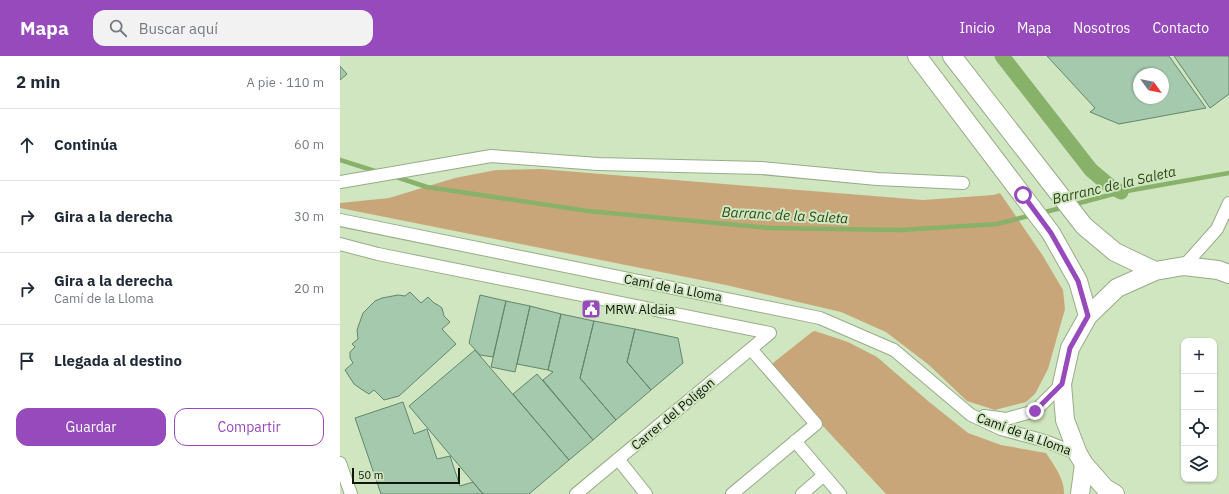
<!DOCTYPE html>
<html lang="es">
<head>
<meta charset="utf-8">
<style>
  body { margin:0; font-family:"IBM Plex Sans",sans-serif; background:#f2f2f3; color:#1f2937 }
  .controls { position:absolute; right:12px; bottom:12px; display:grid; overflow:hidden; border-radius:8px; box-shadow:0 1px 3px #0004 }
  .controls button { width:36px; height:36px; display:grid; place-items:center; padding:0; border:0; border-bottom:1px solid #e0e1e3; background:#fff; color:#1f2937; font:20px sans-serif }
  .compass { position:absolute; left:793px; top:12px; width:36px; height:36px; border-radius:50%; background:#fff; box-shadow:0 1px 3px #0004; rotate:123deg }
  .scale { position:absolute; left:12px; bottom:10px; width:108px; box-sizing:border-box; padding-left:4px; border:2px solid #10180b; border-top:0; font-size:11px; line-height:14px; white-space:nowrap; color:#10180b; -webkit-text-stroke:3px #cfe6c0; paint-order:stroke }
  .stop { position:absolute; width:12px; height:12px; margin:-9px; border:3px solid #964abc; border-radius:50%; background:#fff }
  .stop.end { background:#964abc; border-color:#fff; box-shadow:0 1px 4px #0008 }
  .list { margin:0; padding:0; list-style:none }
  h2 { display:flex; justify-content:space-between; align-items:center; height:52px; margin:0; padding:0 16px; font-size:17px }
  h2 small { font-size:13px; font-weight:400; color:#747a83 }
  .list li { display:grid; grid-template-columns:26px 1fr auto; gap:12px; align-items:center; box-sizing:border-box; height:72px; padding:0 16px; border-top:1px solid #e0e1e3 }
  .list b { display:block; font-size:15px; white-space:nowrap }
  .list p { margin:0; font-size:13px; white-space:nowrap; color:#747a83 }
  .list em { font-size:13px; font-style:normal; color:#747a83 }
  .actions { display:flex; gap:8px; padding:12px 16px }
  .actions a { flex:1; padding:9px 0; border:1px solid #964abc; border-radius:12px; text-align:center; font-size:14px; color:#964abc }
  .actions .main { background:#964abc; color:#fff }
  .icon { flex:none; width:22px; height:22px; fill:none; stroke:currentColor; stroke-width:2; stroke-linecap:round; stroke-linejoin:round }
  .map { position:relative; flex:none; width:889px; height:438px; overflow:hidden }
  header { display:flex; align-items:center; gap:24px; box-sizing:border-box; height:56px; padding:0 20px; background:#964abc; color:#fff }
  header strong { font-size:19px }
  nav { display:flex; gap:22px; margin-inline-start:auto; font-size:14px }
  .search { width:280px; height:36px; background:#f2f2f3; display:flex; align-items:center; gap:10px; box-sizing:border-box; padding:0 14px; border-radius:12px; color:#747a83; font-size:15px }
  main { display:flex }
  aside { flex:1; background:#fff }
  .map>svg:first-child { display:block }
  .green { fill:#c9a67a }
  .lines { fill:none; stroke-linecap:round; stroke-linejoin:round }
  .stream { stroke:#88b169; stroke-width:4.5 }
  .canal { stroke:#88b169; stroke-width:15 }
  .building { fill:#a4c9ad; stroke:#63866c; fill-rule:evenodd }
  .minor-casing { stroke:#97ac88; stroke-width:14 }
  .secondary-casing { stroke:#97ac88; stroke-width:20 }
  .minor { stroke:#fff; stroke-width:12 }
  .secondary { stroke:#fff; stroke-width:18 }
  .route { stroke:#964abc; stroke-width:5 }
  .labels { text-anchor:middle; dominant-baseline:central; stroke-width:4; stroke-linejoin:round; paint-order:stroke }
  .street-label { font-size:13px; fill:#10180b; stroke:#cfe6c0 }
  .poi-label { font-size:13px; fill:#10180b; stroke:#cfe6c0; text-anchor:start }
  .water-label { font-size:14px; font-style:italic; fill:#2d4715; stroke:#cfe6c0 }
</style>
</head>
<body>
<header>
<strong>Mapa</strong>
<div class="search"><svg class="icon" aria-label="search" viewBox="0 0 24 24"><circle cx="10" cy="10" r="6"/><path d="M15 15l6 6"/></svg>Buscar aquí</div>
<nav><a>Inicio</a><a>Mapa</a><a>Nosotros</a><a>Contacto</a></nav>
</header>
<main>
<aside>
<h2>2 min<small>A pie · 110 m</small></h2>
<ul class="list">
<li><svg class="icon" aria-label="ahead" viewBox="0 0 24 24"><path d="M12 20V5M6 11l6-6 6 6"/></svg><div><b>Continúa</b></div><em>60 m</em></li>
<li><svg class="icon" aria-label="right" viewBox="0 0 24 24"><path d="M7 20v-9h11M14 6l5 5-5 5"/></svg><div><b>Gira a la derecha</b></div><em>30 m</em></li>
<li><svg class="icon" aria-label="right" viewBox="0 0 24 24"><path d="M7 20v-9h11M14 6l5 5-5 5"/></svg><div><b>Gira a la derecha</b><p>Camí de la Lloma</p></div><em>20 m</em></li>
<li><svg class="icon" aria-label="arrive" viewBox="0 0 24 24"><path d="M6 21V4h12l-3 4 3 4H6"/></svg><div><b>Llegada al destino</b></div></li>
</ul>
<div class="actions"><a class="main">Guardar</a><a>Compartir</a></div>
</aside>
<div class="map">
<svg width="889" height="438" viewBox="0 0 889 438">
  <rect width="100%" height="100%" fill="#cfe6c0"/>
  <!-- green -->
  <path class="green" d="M200,113L583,144L653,139L660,137L703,200L723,234L725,253L708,313L695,338L686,346L655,354L627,345L589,309L546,276L501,256L386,229L0,152V147L49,142L115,122L156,114Z
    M475,275L508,286L537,301L588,345L628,377L661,389L706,397C714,409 725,424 724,438H546L431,314L433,307L472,276Z"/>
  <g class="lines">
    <!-- stream -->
    <path class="stream" d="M0,104L38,116
      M53,120L87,131L248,155L430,172L561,174L657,168L692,159
      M732,149L781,136L889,117
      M701,157L725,151"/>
    <!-- canal -->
    <path class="canal" d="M662,0L751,114L770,130L781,136"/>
  </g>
  <!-- building -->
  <path class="building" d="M707,0H829L866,52L779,68L750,56L755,52ZM799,18H823V42H799Z
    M834,0H888L889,2V38L870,52Z
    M0,10L7,18L0,24Z
    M70,236L81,247L88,241L94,247L98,249L102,252L104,260L110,266L102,273L116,288L59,340L44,344L34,334L29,338L21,333L14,328L5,314L13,307L10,302V296L15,291L12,288L18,283L17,274L23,257L35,245L42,242L58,239L65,240Z
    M140,239L166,245L153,301L140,299L129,287Z
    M166,245L190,250L175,316L151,311Z
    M190,250L221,258L208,314L177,308Z
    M221,258L254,265L240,322L276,364L253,384L203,324L213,316L208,314Z
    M254,265L295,273L287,306L311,334L276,364L240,322Z
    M295,273L338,282L343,307L311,334L287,306Z
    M135,294L229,404L189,438H143L69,350Z
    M197,318L253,384L229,404L173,338Z
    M63,346L74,378L87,373L97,403L110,400L120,430L133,426L143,438H41L15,362Z"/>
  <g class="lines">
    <defs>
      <path id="minor" d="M0,126L151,100L258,108L421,112L537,123L623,127
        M0,164L480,262L554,294L631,359L661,373L705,385L738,398
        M0,188L38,198L430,277
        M844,210L877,173L889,147
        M644,360L666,363L695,355L722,328
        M455,385L500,438
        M278,403L306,438
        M0,407L11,438
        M236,438L430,277
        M392,438L476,368L411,293
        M462,438L484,419"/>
      <path id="secondary" d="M577,0L711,177L738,225L748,260
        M612,0L744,170L775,196L815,215
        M740,438L744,408
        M775,438L765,432L744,408L738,398L725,364L722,328L730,292L748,260L777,232L815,215L844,210L878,214L889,218"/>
    </defs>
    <!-- minor casing -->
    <use href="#minor" class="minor-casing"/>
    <!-- secondary casing -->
    <use href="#secondary" class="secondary-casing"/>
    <!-- minor -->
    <use href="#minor" class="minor"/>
    <!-- secondary -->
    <use href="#secondary" class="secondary"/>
  </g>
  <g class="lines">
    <!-- route -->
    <path class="route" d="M683,139L711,177L738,225L748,260L730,292L722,328L695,355"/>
  </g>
  <!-- icons -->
  <defs>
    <symbol id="civic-square" viewBox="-11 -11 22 22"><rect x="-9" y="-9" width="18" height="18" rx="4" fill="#964abc" stroke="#cfe6c0"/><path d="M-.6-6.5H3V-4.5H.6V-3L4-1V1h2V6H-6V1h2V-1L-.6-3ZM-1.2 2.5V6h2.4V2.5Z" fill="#fff"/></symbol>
  </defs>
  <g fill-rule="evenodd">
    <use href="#civic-square" x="240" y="242" width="22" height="22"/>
  </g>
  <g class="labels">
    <!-- street labels -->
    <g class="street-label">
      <text transform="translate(333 232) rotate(11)">Camí de la Lloma</text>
      <text transform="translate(333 358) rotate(-40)">Carrer del Poligon</text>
      <text transform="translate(684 378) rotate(20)">Camí de la Lloma</text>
    </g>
    <!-- poi labels -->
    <g class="poi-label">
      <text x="265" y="253">MRW Aldaia</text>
    </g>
    <!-- water labels -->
    <g class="water-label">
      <text transform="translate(774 129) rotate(-13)">Barranc de la Saleta</text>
      <text transform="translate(445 159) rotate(3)">Barranc de la Saleta</text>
    </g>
  </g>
</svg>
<div class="controls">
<button>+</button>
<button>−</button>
<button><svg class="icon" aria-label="locate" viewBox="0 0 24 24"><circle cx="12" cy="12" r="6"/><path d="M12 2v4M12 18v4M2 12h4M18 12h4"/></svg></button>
<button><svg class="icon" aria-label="layers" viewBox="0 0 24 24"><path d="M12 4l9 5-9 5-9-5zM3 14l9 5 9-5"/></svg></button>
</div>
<svg class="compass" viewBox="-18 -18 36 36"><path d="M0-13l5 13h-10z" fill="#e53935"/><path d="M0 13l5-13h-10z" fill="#747a83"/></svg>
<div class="scale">50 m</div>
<div class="stop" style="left:683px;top:139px"></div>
<div class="stop end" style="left:695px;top:355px"></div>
</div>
</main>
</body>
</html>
